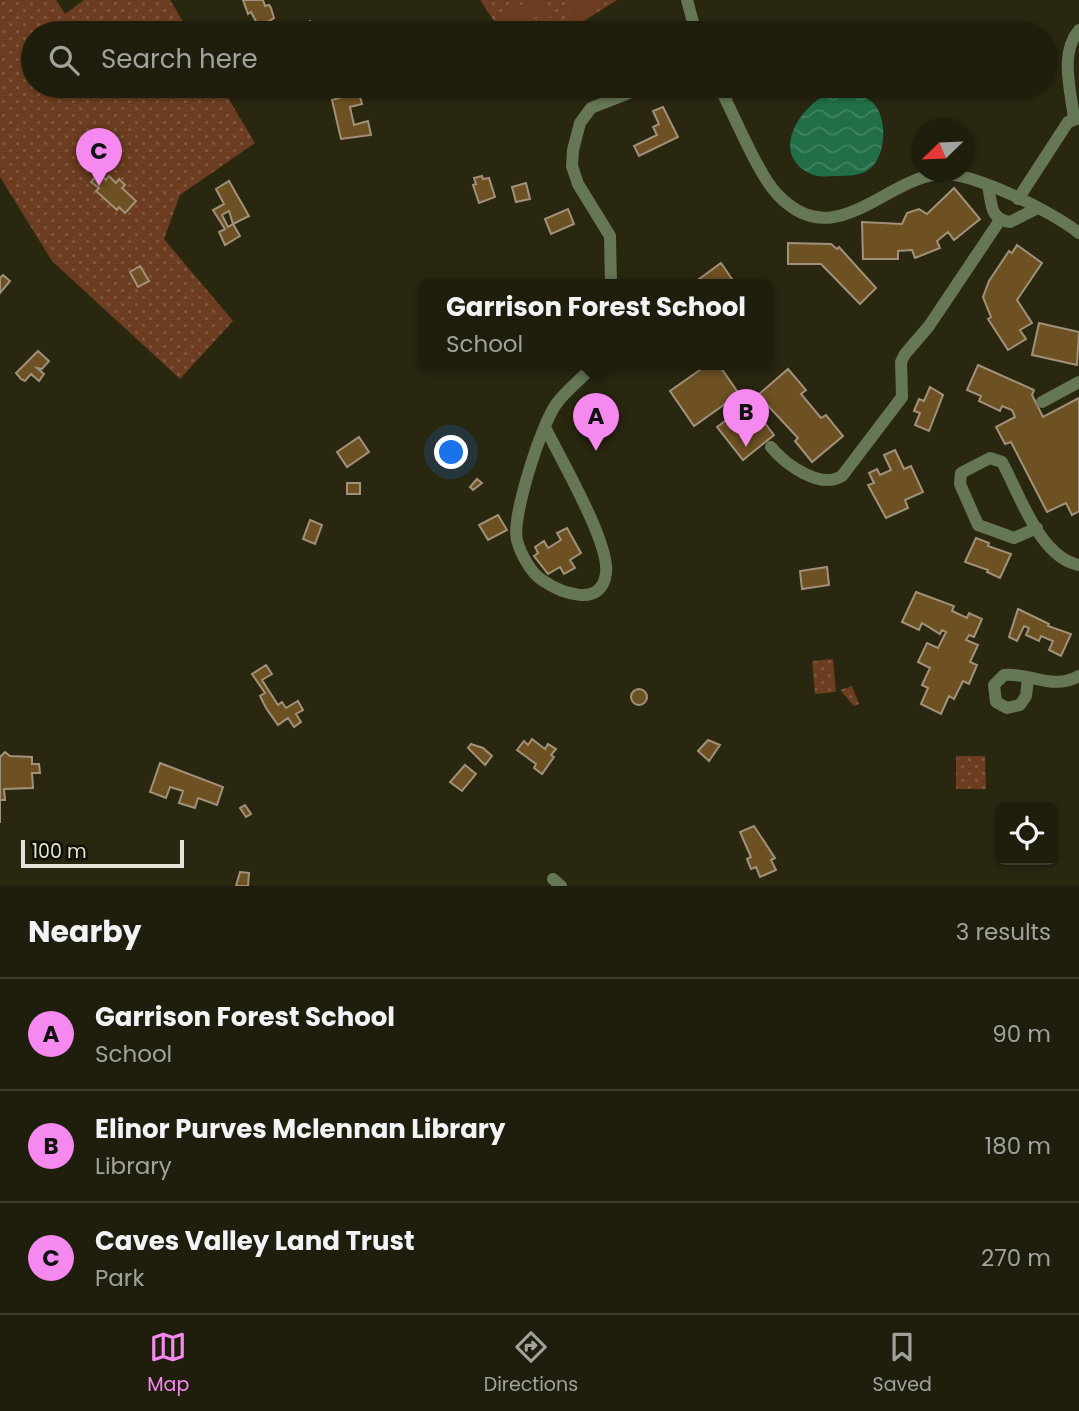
<!DOCTYPE html>
<html lang="en">
<head>
<meta charset="utf-8">
<style>
  body { margin:0; font-family:Poppins,sans-serif; background:#272615; color:#f1f3f6 }
  .controls { position:absolute; right:21px; bottom:21px; display:grid; overflow:hidden; border-radius:10px; box-shadow:0 2px 5px #0004 }
  .controls button { width:63px; height:63px; display:grid; place-items:center; padding:0; border:0; border-bottom:2px solid #3c3b2d; background:#1f1d0c; color:#f1f3f6; font:35px sans-serif }
  .compass { position:absolute; left:911px; top:119px; width:63px; height:63px; border-radius:50%; background:#1f1d0c; box-shadow:0 2px 5px #0004; rotate:247deg }
  .scale { position:absolute; left:21px; bottom:18px; width:163px; box-sizing:border-box; padding-left:7px; border:4px solid #e4e3d5; border-top:0; font-size:19px; line-height:24px; white-space:nowrap; color:#e4e3d5; -webkit-text-stroke:5px #111006; paint-order:stroke }
  .you { position:absolute; left:452px; top:453px; width:24px; height:24px; margin:-18px; border:5px solid #fff; border-radius:50%; background:#1a73e8; box-shadow:0 0 0 10px #1a73e833 }
  .badge { display:grid; place-items:center; width:46px; height:46px; border-radius:50%; background:#f589ef; color:#111; font-size:23px; font-weight:700 }
  .pin { position:absolute; translate:-50% -58px; filter:drop-shadow(0 2px 4px #0008) }
  .pin::after { content:''; position:absolute; top:37px; width:24px; height:21px; background:inherit; clip-path:polygon(0 0,100% 0,50% 100%) }
  .popup { position:absolute; left:419px; top:279px; width:354px; height:91px; box-sizing:border-box; display:grid; place-content:center; border-radius:10px; background:#1f1d0c; filter:drop-shadow(0 2px 5px #0005); font-size:23px; white-space:nowrap; color:#a1a29d }
  .popup b { font-size:26px; color:#f1f3f6 }
  .popup::after { content:''; position:absolute; left:50%; top:100%; margin-left:-14px; border:14px solid transparent; border-top-color:#1f1d0c }
  .list { margin:0; padding:0; list-style:none }
  h2 { display:flex; justify-content:space-between; align-items:center; height:91px; margin:0; padding:0 28px; font-size:30px }
  h2 small { font-size:23px; font-weight:400; color:#a1a29d }
  .list li { display:grid; grid-template-columns:46px 1fr auto; gap:21px; align-items:center; box-sizing:border-box; height:112px; padding:0 28px; border-top:2px solid #3c3b2d }
  .list b { display:block; font-size:26px; white-space:nowrap }
  .list p { margin:0; font-size:23px; white-space:nowrap; color:#a1a29d }
  .list em { font-size:23px; font-style:normal; color:#a1a29d }
  .icon { flex:none; width:38px; height:38px; fill:none; stroke:currentColor; stroke-width:2; stroke-linecap:round; stroke-linejoin:round }
  .map { position:relative; flex:none; width:1079px; height:886px; overflow:hidden }
  .search { position:absolute; background:#1f1d0c; box-shadow:0 2px 5px #0004; left:21px; right:21px; top:21px; height:77px; display:flex; align-items:center; gap:18px; box-sizing:border-box; padding:0 24px; border-radius:38px; color:#a1a29d; font-size:26px }
  .sheet { height:427px; background:#1f1d0c }
  nav { display:flex; justify-content:space-around; align-items:center; box-sizing:border-box; height:98px; border-top:2px solid #3c3b2d; background:#1f1d0c; font-size:19px; color:#a1a29d }
  nav a { display:grid; justify-items:center; gap:4px }
  nav .on { color:#f589ef }
  .map>svg:first-child { display:block }
  .grass { fill:url(#grass-dots) }
  .pitch { fill:#6c3d20 }
  .water { fill:url(#water-waves) }
  .building { fill:#6e5123; stroke:#a1917a; stroke-width:2 }
  .lines { fill:none; stroke-linecap:round; stroke-linejoin:round }
  .minor { stroke:#657755; stroke-width:12 }
</style>
</head>
<body>
<div class="map">
<svg width="1079" height="886" viewBox="0 0 1079 886">
  <defs>
    <pattern id="grass-dots" width="8" height="8" patternUnits="userSpaceOnUse" patternTransform="scale(1.75)"><rect width="8" height="8" fill="#6c3d20"/><path d="M2 2h.1M6 6h.1" fill="none" stroke="#815940" stroke-width="1.8" stroke-linecap="round"/></pattern>
    <pattern id="water-waves" width="16" height="10" patternUnits="userSpaceOnUse" patternTransform="scale(1.75)"><rect width="16" height="10" fill="#216e48"/><path d="M0 5q4-4 8 0t8 0" fill="none" stroke="#418362"/></pattern>
  </defs>
  <rect width="100%" height="100%" fill="#292710"/>
  <!-- grass -->
  <path class="grass" d="M0,0H56L65,14L84,0H170L190,33H33V86H221L255,143L180,195L164,239L233,321L180,379L52,261L0,177Z
    M480,0H617L565,33H502Z
    M833,659L836,692L815,694L812,661Z
    M852,686L859,704L854,706L840,690Z
    M956,756H985L986,789H956Z"/>
  <!-- pitch -->
  <path class="pitch" d="M530,0H539L545,11L513,32L503,17Z
    M574,0H607L576,20L566,5Z
    M549,16L559,31L555,33H522Z"/>
  <!-- water -->
  <path class="water" d="M831,92C845,92 862,93 872,102C888,116 886,154 872,167C863,176 847,176 836,176C827,176 818,178 809,173C769,152 801,105 831,92Z"/>
  <!-- building -->
  <path class="building" d="M243,0H263L265,6L269,5L271,8L274,18L259,27L251,12L248,14Z
    M310,21L318,33H299L297,29Z
    M359,92L362,104L350,107L354,125L368,121L371,135L341,139L332,100Z
    M663,107L678,137L639,156L634,146L657,135L653,127L659,124L653,111Z
    M99,173L106,180L109,176L116,183L119,179L125,185L122,188L136,201L125,213L119,207L117,210L96,191L99,188L91,182Z
    M482,176L483,179L489,178L495,197L479,203L473,185L476,184L474,178Z
    M229,181L249,216L233,224L229,211L222,215L228,227L233,224L240,236L225,245L219,232L225,229L213,210L224,204L216,189Z
    M526,183L530,199L516,202L512,187Z
    M954,188L980,219L954,240L948,232L937,241L940,248L915,258L912,250L898,251V259H863L862,222L902,224L907,213L919,209L927,214Z
    M568,209L574,224L551,234L545,219Z
    M788,243L831,244L837,249L839,247L876,288L860,304L821,264H788Z
    M1017,245L1042,263L1017,300L1032,323L1020,330L1026,339L1008,350L988,319L991,317L983,297L989,281L1009,251L1012,253Z
    M721,263L736,285H691Z
    M140,266L149,281L138,287L130,272Z
    M3,275L10,281L0,293V278Z
    M1039,323L1079,332L1077,365L1032,355Z
    M38,351L49,361L42,369L37,368L44,374L39,381L31,374L25,381L21,379L16,373Z
    M707,365H719L739,394L694,426L670,391Z
    M978,365L1034,390L1032,395L1043,417L1079,398V511L1072,515L1066,503L1047,512L1011,442L1005,444L996,427L1015,417L1012,410L1002,406L1000,411L979,401L981,396L967,390Z
    M788,369L806,390L801,394L821,418L826,415L843,436L812,462L795,441L798,438L758,395Z
    M930,387L943,395L929,431L915,425L920,413L914,411L919,399L924,401Z
    M739,411L757,413L774,435L743,460L717,427Z
    M359,437L369,452L347,467L337,452Z
    M895,450L904,469L911,466L923,492L905,500L908,508L886,518L868,485L874,483L869,473L877,469L880,475L891,470L884,455Z
    M477,479L482,483L473,490L470,487Z
    M347,483H360V494H347Z
    M498,515L507,530L488,540L479,525Z
    M310,520L322,525L315,544L303,539Z
    M567,528L581,553L570,560L575,568L564,574L560,567L548,574L534,556L538,553L535,547L544,541L548,548L561,540L557,533Z
    M976,538L989,543L988,546L1011,554L1000,578L987,572L988,570L965,562Z
    M827,567L829,585L802,589L800,571Z
    M916,592L954,606L952,611L967,618L969,613L982,619L974,637L969,635L966,640L978,645L970,662L977,665L969,684L963,681L954,699L949,696L941,714L921,704L928,688L922,685L930,668L918,662L927,643L938,648L946,632L942,630L940,634L922,623L919,630L902,622Z
    M1018,609L1049,624L1048,626L1071,634L1061,656L1049,650L1053,641L1041,636L1039,641L1026,635L1029,628L1024,626L1017,641L1009,637Z
    M266,665L272,674L262,680L278,705L282,702L286,708L298,701L303,710L296,714L301,722L294,727L288,718L278,725L266,708L260,696L265,693L252,674Z
    M631 697a8 8 0 1 1 16 0a8 8 0 1 1-16 0Z
    M532,739L545,749L548,744L556,749L551,755L554,757L542,774L534,768L536,764L517,750L524,741L528,745Z
    M708,740L720,745L709,761L698,751Z
    M471,744L483,748L492,756L485,765L468,748Z
    M5,752L10,756L32,757V764H39L40,773H32L33,788L4,789L5,800H0V823V757Z
    M160,763L223,787L217,805L198,798L195,808L179,803L183,791L170,787L166,798L150,792Z
    M465,765L476,774L462,791L450,782Z
    M245,805L251,814L246,817L240,808Z
    M754,826L775,858L771,860L776,870L760,877L756,867L751,869L747,859L751,857L740,832Z
    M240,872L249,873L248,886H236Z"/>
  <g class="lines">
    <!-- minor -->
    <path class="minor" d="M687,0L696,33
      M719,86C733,113 758,174 777,194C833,254 880,183 937,174C970,170 1053,212 1079,233
      M1074,119C1071,90 1059,54 1079,30
      M988,186C992,203 989,219 1010,222L1038,208
      M1018,199L1068,122L1079,118
      M611,285L610,236L578,184L572,166L573,150L580,123L591,108L647,86
      M1042,402L1079,382
      M545,427C560,458 610,543 606,573C602,609 561,593 542,580C531,573 520,553 517,540C511,518 542,422 557,403C567,389 582,379 594,365
      M771,447C785,464 820,490 842,476L902,397L901,362L905,354L929,326L1000,220
      M1037,528L1014,538L978,525L960,484L961,473L990,458L1002,462C1020,495 1040,558 1079,565
      M1028,679L1026,696L1020,705L1007,708L996,702L994,685L1004,675C1030,672 1053,691 1079,676
      M553,879L561,886"/>
  </g>
</svg>
<div class="controls">
<button><svg class="icon" aria-label="locate" viewBox="0 0 24 24"><circle cx="12" cy="12" r="6"/><path d="M12 2v4M12 18v4M2 12h4M18 12h4"/></svg></button>
</div>
<svg class="compass" viewBox="-18 -18 36 36"><path d="M0-13l5 13h-10z" fill="#e53935"/><path d="M0 13l5-13h-10z" fill="#a1a29d"/></svg>
<div class="scale">100 m</div>
<div class="you"></div>
<div class="pin badge" style="left:596px;top:451px">A</div>
<div class="popup"><b>Garrison Forest School</b>School</div>
<div class="pin badge" style="left:746px;top:447px">B</div>
<div class="pin badge" style="left:99px;top:186px">C</div>
<div class="search"><svg class="icon" aria-label="search" viewBox="0 0 24 24"><circle cx="10" cy="10" r="6"/><path d="M15 15l6 6"/></svg>Search here</div>
</div>
<section class="sheet">
<h2>Nearby<small>3 results</small></h2>
<ul class="list">
<li><span class="badge">A</span><div><b>Garrison Forest School</b><p>School</p></div><em>90 m</em></li>
<li><span class="badge">B</span><div><b>Elinor Purves Mclennan Library</b><p>Library</p></div><em>180 m</em></li>
<li><span class="badge">C</span><div><b>Caves Valley Land Trust</b><p>Park</p></div><em>270 m</em></li>
</ul>
</section>
<nav>
<a class="on"><svg class="icon" aria-label="map" viewBox="0 0 24 24"><path d="M3 6l6-2 6 2 6-2v14l-6 2-6-2-6 2zM9 4v14M15 6v14"/></svg>Map</a>
<a><svg class="icon" aria-label="directions" viewBox="0 0 24 24"><path d="M12 3l9 9-9 9-9-9zM9 14v-3h6M13 9l2 2-2 2"/></svg>Directions</a>
<a><svg class="icon" aria-label="saved" viewBox="0 0 24 24"><path d="M7 4h10v16l-5-4-5 4z"/></svg>Saved</a>
</nav>
</body>
</html>
